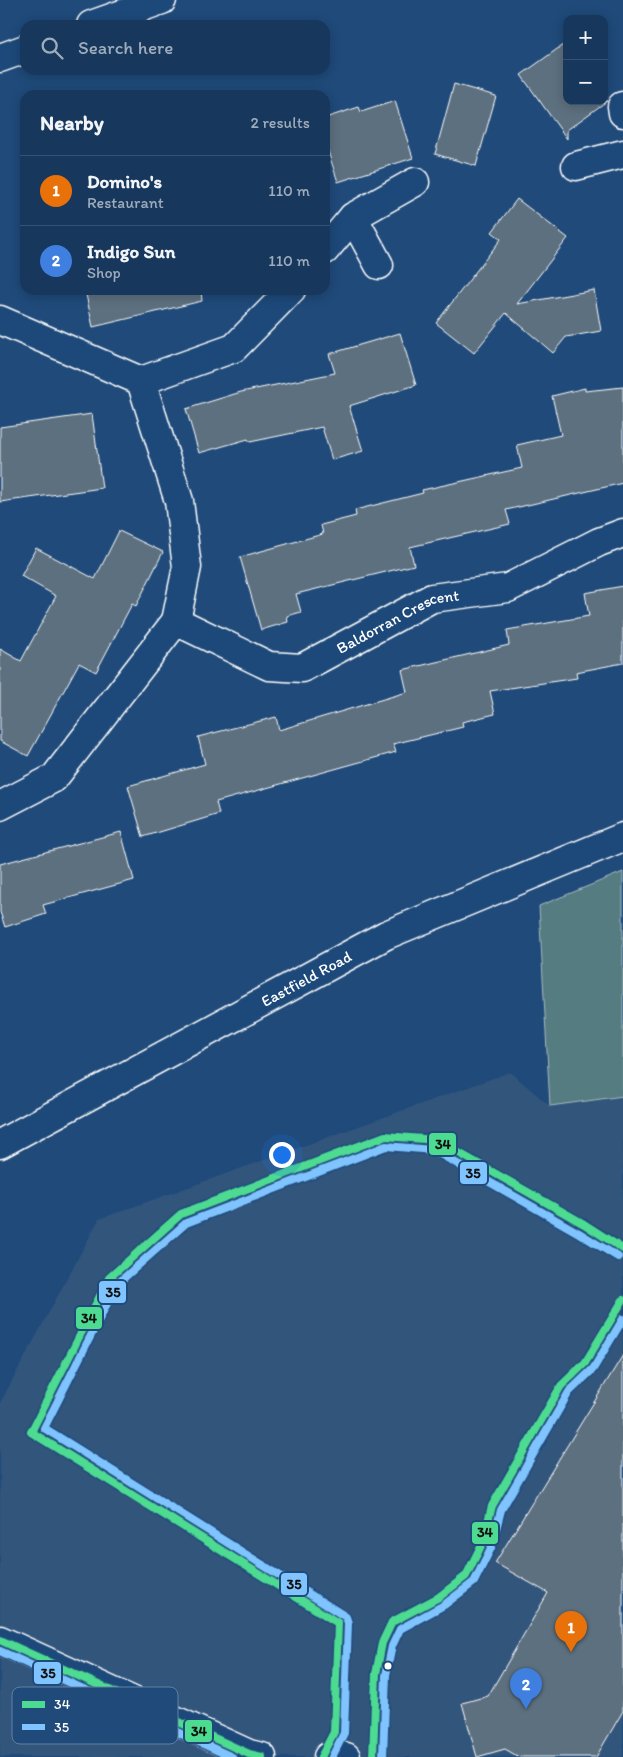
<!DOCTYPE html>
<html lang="en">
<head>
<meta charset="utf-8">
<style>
  body { margin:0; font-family:Itim,sans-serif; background:#203f62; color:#f1f3f6 }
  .controls { position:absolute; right:15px; top:15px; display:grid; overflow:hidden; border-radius:10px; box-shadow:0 2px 12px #0003 }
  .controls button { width:45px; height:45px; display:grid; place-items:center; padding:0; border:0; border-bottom:1px solid #365272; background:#17385c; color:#f1f3f6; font:25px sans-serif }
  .you { position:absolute; left:281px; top:1154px; width:18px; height:18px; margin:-12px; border:4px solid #fff; border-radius:50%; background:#1a73e8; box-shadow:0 0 0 8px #1a73e833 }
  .badge { display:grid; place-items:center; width:32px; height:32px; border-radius:50%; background:#ffd166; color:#fff; font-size:16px; font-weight:700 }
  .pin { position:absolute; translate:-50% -41px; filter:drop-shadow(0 1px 2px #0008) }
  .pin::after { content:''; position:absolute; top:26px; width:18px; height:15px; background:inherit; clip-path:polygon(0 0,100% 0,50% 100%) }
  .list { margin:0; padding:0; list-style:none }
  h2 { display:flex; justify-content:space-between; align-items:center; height:65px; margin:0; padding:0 20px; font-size:21px }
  h2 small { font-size:16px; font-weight:400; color:#9eacbb }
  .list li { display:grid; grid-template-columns:32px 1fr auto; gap:15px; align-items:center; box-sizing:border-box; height:70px; padding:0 20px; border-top:1px solid #365272 }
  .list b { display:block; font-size:19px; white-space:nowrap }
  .list p { margin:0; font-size:16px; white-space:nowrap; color:#9eacbb }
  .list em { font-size:16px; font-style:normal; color:#9eacbb }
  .icon { flex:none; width:28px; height:28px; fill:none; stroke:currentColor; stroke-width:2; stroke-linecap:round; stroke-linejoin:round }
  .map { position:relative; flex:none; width:623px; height:1757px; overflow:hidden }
  .search { position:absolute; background:#17385c; box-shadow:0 2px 12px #0003; left:20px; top:20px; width:310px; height:55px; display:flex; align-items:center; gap:12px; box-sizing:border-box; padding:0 18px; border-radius:15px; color:#9eacbb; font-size:19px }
  .panel { position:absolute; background:#17385c; box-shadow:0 2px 12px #0003; left:20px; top:90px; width:310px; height:205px; border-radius:15px }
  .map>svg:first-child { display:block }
  .built { fill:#32557c }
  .green { fill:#557b81; stroke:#aabdc0 }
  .building { fill:#5d707f; stroke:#fff }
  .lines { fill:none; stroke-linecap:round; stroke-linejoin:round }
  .street-casing { stroke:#fff; stroke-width:31 }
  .secondary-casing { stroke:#fff; stroke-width:31 }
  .street { stroke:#1f4a7a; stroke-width:28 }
  .secondary { stroke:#1f4a7a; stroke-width:28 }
  .bus-1-casing { stroke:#1f4a7a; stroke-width:11 }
  .bus-2-casing { stroke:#1f4a7a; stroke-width:11 }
  .bus-1 { stroke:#4ddb92; stroke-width:8 }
  .bus-2 { stroke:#80c4ff; stroke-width:8 }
  .bus-dot { fill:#fff; stroke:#1f4a7a; stroke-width:2 }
  .labels { text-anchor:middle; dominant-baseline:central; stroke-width:5; stroke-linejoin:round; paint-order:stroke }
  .street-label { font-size:16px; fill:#fff; stroke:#1f4a7a }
  .key { fill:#1f4a7a; stroke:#6280a2; stroke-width:1 }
  .key-label { font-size:14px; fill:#fff }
  .line-badge { stroke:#1f4a7a; stroke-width:2 }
  .pale-badge-label { font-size:14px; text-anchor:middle; font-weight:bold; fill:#111 }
</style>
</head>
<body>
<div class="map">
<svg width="623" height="1757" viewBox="0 0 623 1757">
  <rect width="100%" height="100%" fill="#1f4a7a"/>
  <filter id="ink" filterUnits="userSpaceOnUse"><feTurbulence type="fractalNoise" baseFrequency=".02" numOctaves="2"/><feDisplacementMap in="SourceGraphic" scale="10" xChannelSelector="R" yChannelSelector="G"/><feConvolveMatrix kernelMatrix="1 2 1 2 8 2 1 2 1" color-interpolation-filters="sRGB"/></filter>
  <g filter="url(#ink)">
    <!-- built -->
    <path class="built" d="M510,1072L550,1106L623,1096V1757H0V1403L99,1219Z"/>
    <!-- green -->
    <path class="green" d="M623,872V1096L550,1106L539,906Z"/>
    <!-- building -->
    <path class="building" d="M567,42V101H607L567,130V139L521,75Z
      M454,84L496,96L476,166L435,154Z
      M395,101L413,158L338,182L325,142V118L359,107L361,112Z
      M517,199L568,238L517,304L594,290L601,331L566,337L553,353L506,313L474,353L436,323L501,239L492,232Z
      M85,290H201L202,301L93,327Z
      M400,333L416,385L349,406L363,451L332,460L322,427L250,442L248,439L199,453L186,409L241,392L335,373L329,354Z
      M623,387V483L506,510L510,524L410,547L414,565L296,594L301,612L287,616L288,622L261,630L240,557L323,534L321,525L356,516L355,510L423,493L422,490L522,468L517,445L561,435L552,396L585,388V391Z
      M92,414L102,488L0,502V427Z
      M119,531L163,552L136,606L132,604L96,672L79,663L28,756L0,741V649L21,661L56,596L21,576L36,548L95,579Z
      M623,586V663L576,672L577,678L490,691L495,714L462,722L463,727L393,744L396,752L216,802L219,814L143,837L128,786L205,764L198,737L276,717L279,730L407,692L402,670L509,645L507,630L589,616L585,593Z
      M121,832L134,880L43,905L46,914L5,927L0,912V864Z
      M623,1355V1711L596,1757H519L505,1749L477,1757L462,1703L488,1696L548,1593L495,1563Z"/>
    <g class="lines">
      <defs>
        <g id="street">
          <path d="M91,25L162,0"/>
          <path d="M0,58L25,49"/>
          <path d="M622,106L623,113"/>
          <path d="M576,166L623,154"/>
          <path d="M353,217L379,265"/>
          <path d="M325,250L353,217L415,182"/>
          <path id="s1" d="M0,320L141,381L179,501L187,567L176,621L269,666L302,668L432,598L508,588L599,542L623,533"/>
          <path d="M141,381L234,348L291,290"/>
          <path d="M0,806L54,778L176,621"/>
          <path d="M0,1640L249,1754L262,1757"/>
          <path d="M328,1757H346"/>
        </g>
        <g id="secondary">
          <path id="s2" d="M0,1144L386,935L623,837"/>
        </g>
      </defs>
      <!-- street casing -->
      <use href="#street" class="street-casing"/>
      <!-- secondary casing -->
      <use href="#secondary" class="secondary-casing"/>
      <!-- street -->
      <use href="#street" class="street"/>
      <!-- secondary -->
      <use href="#secondary" class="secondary"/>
      <defs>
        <path id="bus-1" d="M0,1640L249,1754L262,1757
          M321,1757L334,1732L338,1623L31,1432L109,1278L181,1214L385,1136L436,1140L584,1224L623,1249
          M373,1757L376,1674L382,1643L392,1622L439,1597L466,1576L482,1544L492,1506L561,1386L585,1363L623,1300"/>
        <path id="bus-2" d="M0,1651L232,1757
          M332,1757L344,1733L348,1623L346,1617L44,1428L117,1284L186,1223L386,1146L433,1150L579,1233L618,1257
          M383,1757L386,1675L392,1646L400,1629L444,1605L474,1582L491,1548L501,1510L569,1392L593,1369L623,1319"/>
      </defs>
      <!-- bus-1 casing -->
      <use href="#bus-1" class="bus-1-casing"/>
      <!-- bus-2 casing -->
      <use href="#bus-2" class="bus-2-casing"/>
      <!-- bus-1 -->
      <use href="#bus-1" class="bus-1"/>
      <!-- bus-2 -->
      <use href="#bus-2" class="bus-2"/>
    </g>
  </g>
  <!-- markers -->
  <circle class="bus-dot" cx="388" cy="1666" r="4.5"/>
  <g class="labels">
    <!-- street labels -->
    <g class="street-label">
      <text stroke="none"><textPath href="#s1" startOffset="645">Baldorran Crescent</textPath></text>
      <text stroke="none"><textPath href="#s2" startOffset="348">Eastfield Road</textPath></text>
    </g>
  </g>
  <!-- legend -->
  <rect x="12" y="1687" width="166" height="57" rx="8" class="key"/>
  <rect x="22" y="1701" width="23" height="7" fill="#4ddb92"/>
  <rect x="22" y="1724" width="23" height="6" fill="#80c4ff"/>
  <g class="key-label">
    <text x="54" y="1709">34</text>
    <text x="54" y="1732">35</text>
  </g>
  <g class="line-badge">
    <rect x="428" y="1132" width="29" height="24" rx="5" fill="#4ddb92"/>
    <rect x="459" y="1161" width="29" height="24" rx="5" fill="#80c4ff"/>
    <rect x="98" y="1280" width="29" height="24" rx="5" fill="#80c4ff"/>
    <rect x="75" y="1306" width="28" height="24" rx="5" fill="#4ddb92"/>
    <rect x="471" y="1521" width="28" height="24" rx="5" fill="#4ddb92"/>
    <rect x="280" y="1572" width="28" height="24" rx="5" fill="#80c4ff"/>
    <rect x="33" y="1661" width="29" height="24" rx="5" fill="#80c4ff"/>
    <rect x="184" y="1719" width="29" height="24" rx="5" fill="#4ddb92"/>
  </g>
  <g class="pale-badge-label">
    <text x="443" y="1149">34</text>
    <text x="473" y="1178">35</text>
    <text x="113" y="1297">35</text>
    <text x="89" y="1323">34</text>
    <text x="485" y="1537">34</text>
    <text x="294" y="1589">35</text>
    <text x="48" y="1678">35</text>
    <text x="199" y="1736">34</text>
  </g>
</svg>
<div class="controls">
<button>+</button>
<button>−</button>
</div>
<div class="you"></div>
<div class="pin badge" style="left:571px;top:1652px;background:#e8710a">1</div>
<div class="pin badge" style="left:526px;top:1709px;background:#3f7fe0">2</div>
<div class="search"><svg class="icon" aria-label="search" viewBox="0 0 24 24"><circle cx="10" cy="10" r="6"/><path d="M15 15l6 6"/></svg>Search here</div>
<section class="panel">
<h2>Nearby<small>2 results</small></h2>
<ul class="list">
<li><span class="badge" style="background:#e8710a">1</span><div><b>Domino's</b><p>Restaurant</p></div><em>110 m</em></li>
<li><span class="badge" style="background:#3f7fe0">2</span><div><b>Indigo Sun</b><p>Shop</p></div><em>110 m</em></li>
</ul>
</section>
</div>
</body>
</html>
